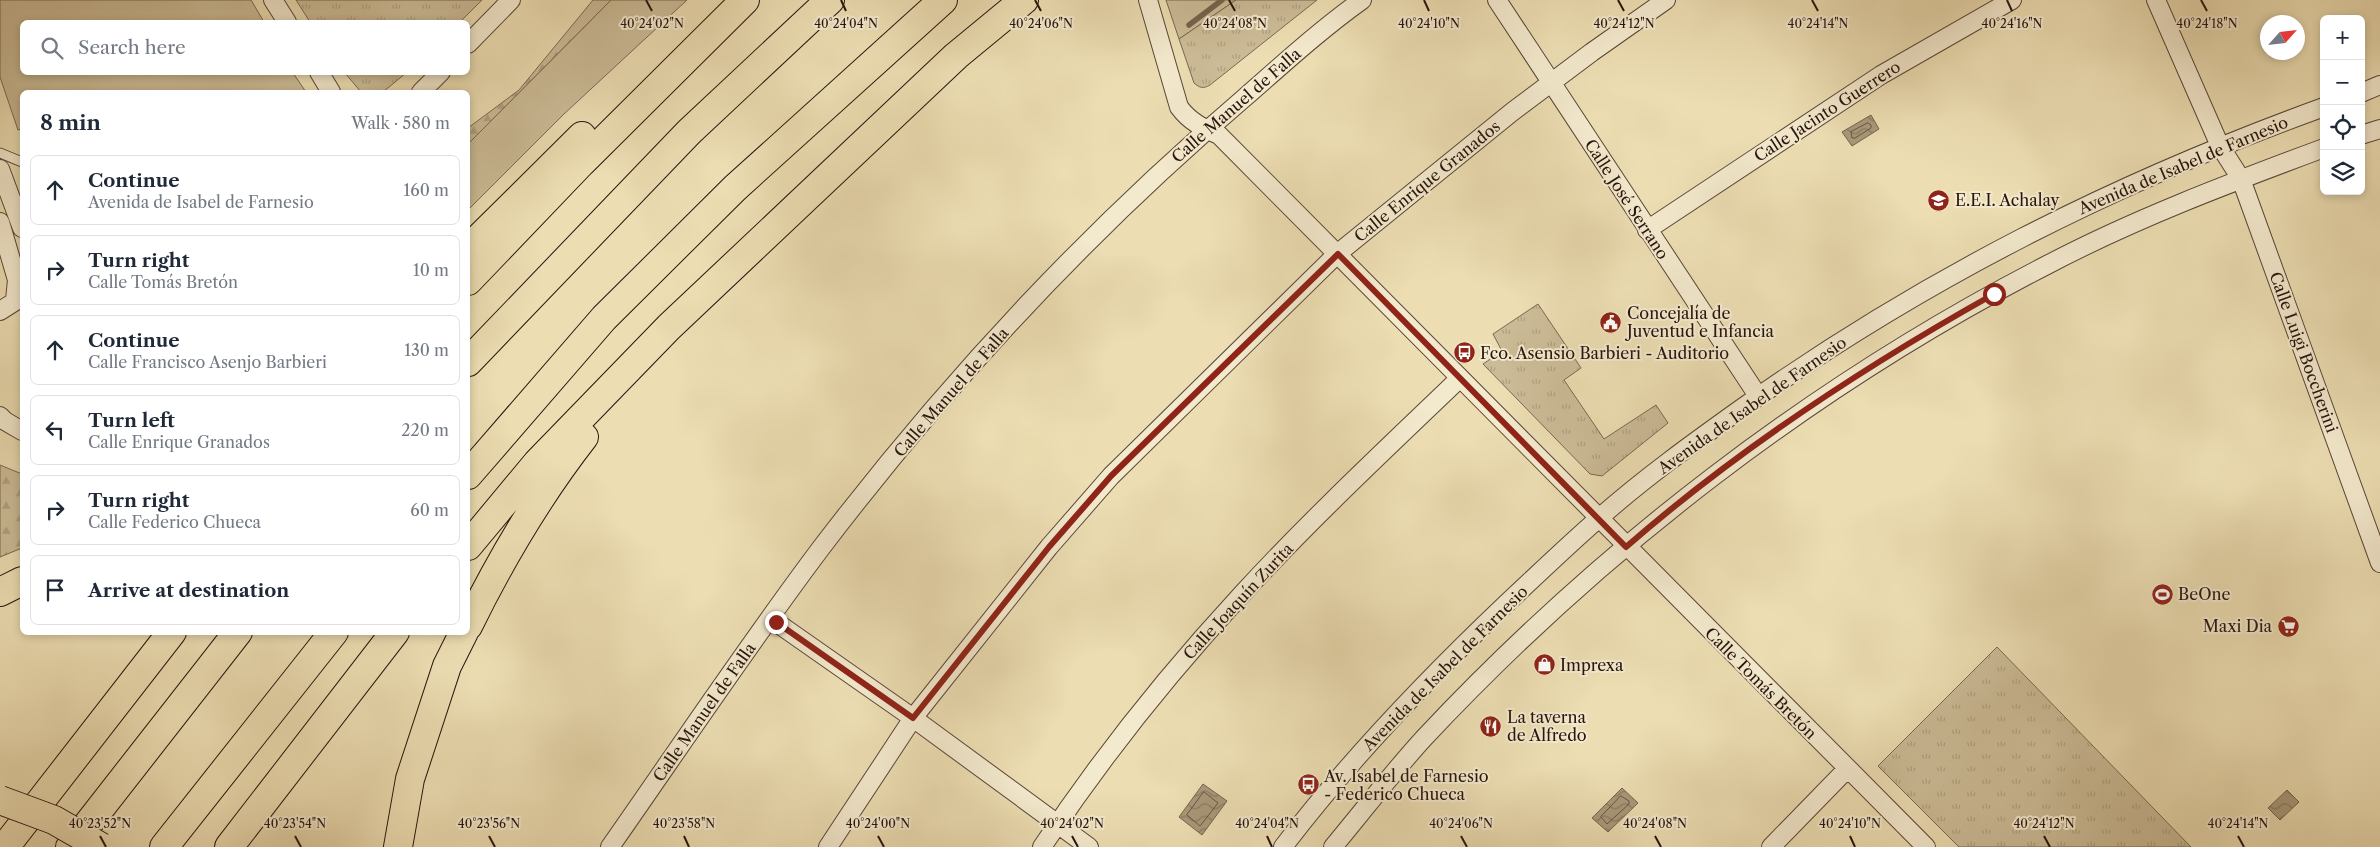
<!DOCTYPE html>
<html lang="en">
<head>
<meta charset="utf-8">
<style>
  body { margin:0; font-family:"Libre Caslon Text",serif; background:#f6f6f7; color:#1f2937 }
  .controls { position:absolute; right:15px; top:15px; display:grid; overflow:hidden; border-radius:8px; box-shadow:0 2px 8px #0003 }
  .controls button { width:45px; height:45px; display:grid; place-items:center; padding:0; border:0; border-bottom:1px solid #e0e1e3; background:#fff; color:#1f2937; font:25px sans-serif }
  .compass { position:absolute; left:2260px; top:15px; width:45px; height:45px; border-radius:50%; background:#fff; box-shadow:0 2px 8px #0003; rotate:63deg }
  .stop { position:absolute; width:15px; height:15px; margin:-11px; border:4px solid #8f2418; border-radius:50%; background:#fff }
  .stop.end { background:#8f2418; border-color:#fff; box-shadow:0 1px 5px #0008 }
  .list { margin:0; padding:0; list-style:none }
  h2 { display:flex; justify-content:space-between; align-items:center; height:65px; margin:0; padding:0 20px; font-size:21px }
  h2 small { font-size:16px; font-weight:400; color:#747a83 }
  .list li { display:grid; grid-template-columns:32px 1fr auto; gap:15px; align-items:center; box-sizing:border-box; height:70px; margin:0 10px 10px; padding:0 10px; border:1px solid #e0e1e3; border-radius:8px }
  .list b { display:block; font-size:19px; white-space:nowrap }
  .list p { margin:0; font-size:16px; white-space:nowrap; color:#747a83 }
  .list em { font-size:16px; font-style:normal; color:#747a83 }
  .icon { flex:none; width:28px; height:28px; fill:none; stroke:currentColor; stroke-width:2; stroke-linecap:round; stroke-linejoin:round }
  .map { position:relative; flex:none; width:2380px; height:847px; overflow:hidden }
  .search { position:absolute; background:#fff; box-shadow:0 2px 8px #0003; left:20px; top:20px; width:450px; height:55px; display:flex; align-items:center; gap:12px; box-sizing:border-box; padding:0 18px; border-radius:8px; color:#747a83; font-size:19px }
  .panel { position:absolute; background:#fff; box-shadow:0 2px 8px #0003; left:20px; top:90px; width:450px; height:545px; border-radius:8px }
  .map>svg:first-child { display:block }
  .grass { fill:#cbbb96; stroke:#796852 }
  .forest { fill:url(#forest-firs); stroke:#796852 }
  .park { fill:url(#park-tufts); stroke:#796852 }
  .water { fill:url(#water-waves); stroke:#75644e }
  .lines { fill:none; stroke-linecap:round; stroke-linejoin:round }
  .shore { stroke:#685644; stroke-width:1 }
  .stream { stroke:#75644e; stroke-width:5.5 }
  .lane-casing { stroke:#584636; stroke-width:11 }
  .street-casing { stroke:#584636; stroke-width:20 }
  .highway-casing { stroke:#27140d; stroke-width:30 }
  .lane { stroke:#f3e9cd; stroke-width:9 }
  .street { stroke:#f3e9cd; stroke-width:18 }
  .highway { stroke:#ecddb2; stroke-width:28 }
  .highway-bridge-casing { stroke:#27140d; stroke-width:30; stroke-linecap:butt }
  .highway-bridge { stroke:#ecddb2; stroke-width:28 }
  .route { stroke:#8f2418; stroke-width:6 }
  .ticks { fill:none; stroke:#27140d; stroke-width:2 }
  .labels { text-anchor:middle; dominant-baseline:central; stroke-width:4; stroke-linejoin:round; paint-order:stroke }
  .street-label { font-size:16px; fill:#27140d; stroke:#f3e9cd }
  .poi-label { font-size:16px; fill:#27140d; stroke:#f3e9cd; text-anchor:start }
  .ticks-label { font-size:12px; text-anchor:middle; fill:#27140d; stroke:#f3e9cd; stroke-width:4; stroke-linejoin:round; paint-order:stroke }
</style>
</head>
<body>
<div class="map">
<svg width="2380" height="847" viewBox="0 0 2380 847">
  <defs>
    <pattern id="forest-firs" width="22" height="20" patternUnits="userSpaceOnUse" patternTransform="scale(1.25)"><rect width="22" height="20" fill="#cbbb96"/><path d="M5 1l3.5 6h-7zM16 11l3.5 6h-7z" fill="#aea080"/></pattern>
    <pattern id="park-tufts" width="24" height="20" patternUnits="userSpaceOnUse" patternTransform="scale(1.25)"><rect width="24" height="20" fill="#cbbb96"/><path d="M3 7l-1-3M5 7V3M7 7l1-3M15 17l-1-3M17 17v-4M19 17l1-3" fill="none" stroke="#aea080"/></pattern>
    <pattern id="water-waves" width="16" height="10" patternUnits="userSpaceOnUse" patternTransform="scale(1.25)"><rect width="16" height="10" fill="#a9997a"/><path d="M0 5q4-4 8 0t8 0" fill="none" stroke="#8a7c62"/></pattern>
  </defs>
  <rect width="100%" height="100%" fill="#ecddb2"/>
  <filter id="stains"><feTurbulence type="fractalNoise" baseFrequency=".004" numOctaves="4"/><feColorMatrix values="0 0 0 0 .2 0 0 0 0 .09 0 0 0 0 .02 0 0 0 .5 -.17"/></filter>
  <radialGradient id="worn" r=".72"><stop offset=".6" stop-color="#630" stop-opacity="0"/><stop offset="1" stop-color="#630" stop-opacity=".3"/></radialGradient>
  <!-- grass -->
  <path class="grass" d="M0,0H251L264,22H22V72L293,73L306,92H22V129L18,130L0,77Z
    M611,0H687L564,114L468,210V144Z
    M1166,0H1236L1179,39Z"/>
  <!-- forest -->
  <path class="forest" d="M593,0H611L468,144V128L519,90Z
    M0,465L22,474V548L0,557Z"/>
  <!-- park -->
  <path class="park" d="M296,0H482L460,22H310Z
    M1236,0H1317L1210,85C1203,89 1200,88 1194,83L1179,39Z
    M345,73H406L383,92H361Z
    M1538,304L1581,368L1564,380L1604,439L1656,405L1668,423L1602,476L1590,474L1483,364L1502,351L1493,334Z
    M1997,647L2191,847H1959L1878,766Z"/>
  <!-- water -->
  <path class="water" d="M1871,115L1879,129L1852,146L1842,132Z
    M1203,784L1227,801L1202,835L1179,817Z
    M1622,788L1638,803L1608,832L1592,818Z
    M2287,790L2299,802L2280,820L2268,808Z"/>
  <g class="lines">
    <!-- shore -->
    <path class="shore" d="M1868,123L1871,125V128L1855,138H1852L1851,132Z
      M1204,792L1218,803L1200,826L1187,815Z
      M1621,796L1629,801V804L1607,824L1601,817Z"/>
    <!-- stream -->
    <path class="stream" d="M1189,25L1222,0"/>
    <defs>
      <path id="lane" d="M0,153L22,162"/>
      <path id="street" d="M273,0L287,22
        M1148,0L1179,107C1190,122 1203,128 1219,135L1926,847
        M1497,0L1758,396
        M2156,0L2220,146L2241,179L2380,563
        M468,44L511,0
        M319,72L331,92
        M421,92L441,72
        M2361,93L2380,85
        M2361,135L2380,129
        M0,169L22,228
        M0,222L17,280L15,300
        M1647,230L1881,75L2012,0
        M0,311L22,297
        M0,416L5,421L22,431
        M770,618L913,718L1089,847
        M610,847C680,747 748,645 821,548C946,384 1087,232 1243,99C1282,65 1320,30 1362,0
        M828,847L913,718L1049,547L1111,476L1337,254L1512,112L1592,52L1666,0
        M1042,847C1101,758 1169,673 1242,594C1311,519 1386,449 1460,378
        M1283,847C1350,759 1427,679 1507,603C1537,575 1567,546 1598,519C1643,479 1693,443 1742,408C1924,279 2114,183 2324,107
        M1333,847C1363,811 1392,773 1424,738C1602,548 1814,385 2045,266C2134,219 2230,183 2324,148
        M1771,847L1847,769"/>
      <path id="highway" d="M468,249L582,136
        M468,281L581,163L745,0
        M468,362L689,132L830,0
        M468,475L604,318L735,188L943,0
        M468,546L537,463L669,327L956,56L1024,0
        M0,592L22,581
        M468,626C501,559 538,496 584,437
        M5,847L172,632
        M70,847L238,632
        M164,847L334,632
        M229,847L395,632
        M398,847L410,779L447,666L464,632"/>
    </defs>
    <!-- lane casing -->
    <use href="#lane" class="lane-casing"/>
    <!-- street casing -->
    <use href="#street" class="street-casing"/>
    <!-- highway casing -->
    <use href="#highway" class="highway-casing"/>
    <!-- lane -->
    <use href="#lane" class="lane"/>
    <!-- street -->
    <use href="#street" class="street"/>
    <!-- highway -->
    <use href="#highway" class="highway"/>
    <defs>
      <path id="highway-bridge" d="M0,800L54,820L101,847"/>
    </defs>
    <!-- highway-bridge casing -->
    <use href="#highway-bridge" class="highway-bridge-casing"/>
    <!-- highway-bridge -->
    <use href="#highway-bridge" class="highway-bridge"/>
  </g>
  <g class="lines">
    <!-- route -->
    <path class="route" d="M776,622L913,718L1049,547L1111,476L1338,254L1626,547C1735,452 1867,365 1994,294"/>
  </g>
  <!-- ticks -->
  <path class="ticks" d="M646,0L652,11M841,0L846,11M1035,0L1041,11M1229,0L1235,11M1424,0L1429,11M1618,0L1624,11M1812,0L1818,11M2007,0L2012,11M2201,0L2207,11M100,836L106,847M295,836L301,847M489,836L495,847M684,836L689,847M878,836L884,847M1072,836L1078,847M1267,836L1272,847M1461,836L1467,847M1655,836L1661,847M1850,836L1855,847M2044,836L2050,847M2238,836L2244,847"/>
  <!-- icons -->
  <defs>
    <symbol id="school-disc" viewBox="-11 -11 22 22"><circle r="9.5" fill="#8f2418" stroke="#f3e9cd"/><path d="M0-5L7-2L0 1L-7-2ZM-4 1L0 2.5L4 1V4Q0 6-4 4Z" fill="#fff"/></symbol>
    <symbol id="civic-disc" viewBox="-11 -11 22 22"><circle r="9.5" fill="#8f2418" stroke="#f3e9cd"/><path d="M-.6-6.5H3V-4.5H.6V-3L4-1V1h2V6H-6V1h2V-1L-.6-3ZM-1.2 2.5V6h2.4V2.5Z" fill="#fff"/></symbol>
    <symbol id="bus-disc" viewBox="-11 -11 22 22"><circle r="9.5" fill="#8f2418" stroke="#f3e9cd"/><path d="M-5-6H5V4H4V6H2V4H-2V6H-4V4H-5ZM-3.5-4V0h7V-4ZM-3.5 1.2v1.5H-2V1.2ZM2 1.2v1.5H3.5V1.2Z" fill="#fff"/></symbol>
    <symbol id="stadium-disc" viewBox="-11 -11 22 22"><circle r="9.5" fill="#8f2418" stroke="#f3e9cd"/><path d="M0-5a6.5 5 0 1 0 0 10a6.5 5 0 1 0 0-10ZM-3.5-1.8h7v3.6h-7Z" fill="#fff"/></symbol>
    <symbol id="supermarket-disc" viewBox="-11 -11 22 22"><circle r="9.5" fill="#8f2418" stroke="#f3e9cd"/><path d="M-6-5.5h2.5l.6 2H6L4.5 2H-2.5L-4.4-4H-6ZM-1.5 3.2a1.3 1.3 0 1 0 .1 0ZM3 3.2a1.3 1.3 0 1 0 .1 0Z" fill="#fff"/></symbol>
    <symbol id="shop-disc" viewBox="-11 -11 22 22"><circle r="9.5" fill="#8f2418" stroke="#f3e9cd"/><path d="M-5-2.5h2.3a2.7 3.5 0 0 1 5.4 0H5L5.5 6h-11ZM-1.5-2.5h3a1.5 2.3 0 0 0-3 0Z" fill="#fff"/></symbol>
    <symbol id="restaurant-disc" viewBox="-11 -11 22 22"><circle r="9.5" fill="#8f2418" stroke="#f3e9cd"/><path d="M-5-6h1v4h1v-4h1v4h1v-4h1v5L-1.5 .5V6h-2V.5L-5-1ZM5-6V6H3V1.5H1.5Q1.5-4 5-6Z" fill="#fff"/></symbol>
  </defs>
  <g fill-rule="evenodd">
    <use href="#school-disc" x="1926" y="188" width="25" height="25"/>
    <use href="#civic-disc" x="1598" y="310" width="25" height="25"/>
    <use href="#bus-disc" x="1452" y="340" width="25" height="25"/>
    <use href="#stadium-disc" x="2150" y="582" width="25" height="25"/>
    <use href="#supermarket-disc" x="2276" y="614" width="25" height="25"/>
    <use href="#shop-disc" x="1532" y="652" width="25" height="25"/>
    <use href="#restaurant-disc" x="1478" y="714" width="25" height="25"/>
    <use href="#bus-disc" x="1296" y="772" width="25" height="25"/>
  </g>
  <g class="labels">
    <!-- street labels -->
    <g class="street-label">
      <text transform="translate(1236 105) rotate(-41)">Calle Manuel de Falla</text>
      <text transform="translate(1827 111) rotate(-33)">Calle Jacinto Guerrero</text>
      <text transform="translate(2183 165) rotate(-23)">Avenida de Isabel de Farnesio</text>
      <text transform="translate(1427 181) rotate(-39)">Calle Enrique Granados</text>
      <text transform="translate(1627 199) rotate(57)">Calle José Serrano</text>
      <text transform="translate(2304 352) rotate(70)">Calle Luigi Boccherini</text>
      <text transform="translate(951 392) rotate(-49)">Calle Manuel de Falla</text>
      <text transform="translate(1752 405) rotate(-35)">Avenida de Isabel de Farnesio</text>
      <text transform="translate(1238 601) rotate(-47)">Calle Joaquín Zurita</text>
      <text transform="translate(1445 668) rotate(-45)">Avenida de Isabel de Farnesio</text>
      <text transform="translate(1761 683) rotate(45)">Calle Tomás Bretón</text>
      <text transform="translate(704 712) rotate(-55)">Calle Manuel de Falla</text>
    </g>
    <!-- poi labels -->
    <g class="poi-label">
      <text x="1955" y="200">E.E.I. Achalay</text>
      <text x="1627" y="313">Concejalía de<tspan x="1627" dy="18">Juventud e Infancia</tspan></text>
      <text x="1480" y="353">Fco. Asensio Barbieri - Auditorio</text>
      <text x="2178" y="594">BeOne</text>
      <text x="2272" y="626" text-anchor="end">Maxi Dia</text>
      <text x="1560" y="665">Imprexa</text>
      <text x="1507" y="717">La taverna<tspan x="1507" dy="18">de Alfredo</tspan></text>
      <text x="1324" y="776">Av. Isabel de Farnesio<tspan x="1324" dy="18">- Federico Chueca</tspan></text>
    </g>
  </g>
  <g class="ticks-label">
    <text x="652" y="28">40°24'02"N</text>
    <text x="846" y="28">40°24'04"N</text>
    <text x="1041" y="28">40°24'06"N</text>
    <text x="1235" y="28">40°24'08"N</text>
    <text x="1429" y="28">40°24'10"N</text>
    <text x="1624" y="28">40°24'12"N</text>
    <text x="1818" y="28">40°24'14"N</text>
    <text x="2012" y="28">40°24'16"N</text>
    <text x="2207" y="28">40°24'18"N</text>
    <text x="100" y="828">40°23'52"N</text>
    <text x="295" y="828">40°23'54"N</text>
    <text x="489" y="828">40°23'56"N</text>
    <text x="684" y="828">40°23'58"N</text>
    <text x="878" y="828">40°24'00"N</text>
    <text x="1072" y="828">40°24'02"N</text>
    <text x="1267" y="828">40°24'04"N</text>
    <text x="1461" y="828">40°24'06"N</text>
    <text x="1655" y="828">40°24'08"N</text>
    <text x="1850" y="828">40°24'10"N</text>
    <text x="2044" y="828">40°24'12"N</text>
    <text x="2238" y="828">40°24'14"N</text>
  </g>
  <rect width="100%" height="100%" filter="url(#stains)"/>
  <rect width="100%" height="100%" fill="url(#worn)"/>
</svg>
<div class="controls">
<button>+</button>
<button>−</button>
<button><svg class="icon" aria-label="locate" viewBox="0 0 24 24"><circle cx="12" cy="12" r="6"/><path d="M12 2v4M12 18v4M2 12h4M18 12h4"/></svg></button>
<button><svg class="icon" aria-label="layers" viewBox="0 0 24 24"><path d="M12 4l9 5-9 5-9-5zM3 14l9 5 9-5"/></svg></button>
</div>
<svg class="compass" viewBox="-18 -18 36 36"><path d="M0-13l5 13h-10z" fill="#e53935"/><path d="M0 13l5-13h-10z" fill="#747a83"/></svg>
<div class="stop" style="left:1994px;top:294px"></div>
<div class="stop end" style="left:776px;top:622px"></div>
<div class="search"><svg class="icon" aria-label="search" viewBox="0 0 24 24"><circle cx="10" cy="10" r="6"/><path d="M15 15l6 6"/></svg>Search here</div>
<section class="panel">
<h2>8 min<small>Walk · 580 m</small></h2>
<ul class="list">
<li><svg class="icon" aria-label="ahead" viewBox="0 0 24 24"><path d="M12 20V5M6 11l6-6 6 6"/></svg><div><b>Continue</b><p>Avenida de Isabel de Farnesio</p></div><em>160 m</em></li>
<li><svg class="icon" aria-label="right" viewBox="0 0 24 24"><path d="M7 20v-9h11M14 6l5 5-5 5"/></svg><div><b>Turn right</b><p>Calle Tomás Bretón</p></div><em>10 m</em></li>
<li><svg class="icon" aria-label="ahead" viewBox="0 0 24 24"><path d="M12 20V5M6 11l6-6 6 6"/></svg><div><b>Continue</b><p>Calle Francisco Asenjo Barbieri</p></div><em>130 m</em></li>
<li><svg class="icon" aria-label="left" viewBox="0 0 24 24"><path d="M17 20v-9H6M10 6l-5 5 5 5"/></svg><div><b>Turn left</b><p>Calle Enrique Granados</p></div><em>220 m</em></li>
<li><svg class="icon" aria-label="right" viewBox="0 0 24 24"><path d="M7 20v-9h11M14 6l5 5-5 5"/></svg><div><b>Turn right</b><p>Calle Federico Chueca</p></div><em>60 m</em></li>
<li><svg class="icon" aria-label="arrive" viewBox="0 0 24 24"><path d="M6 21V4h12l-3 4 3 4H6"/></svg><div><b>Arrive at destination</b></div></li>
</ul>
</section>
</div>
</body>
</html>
